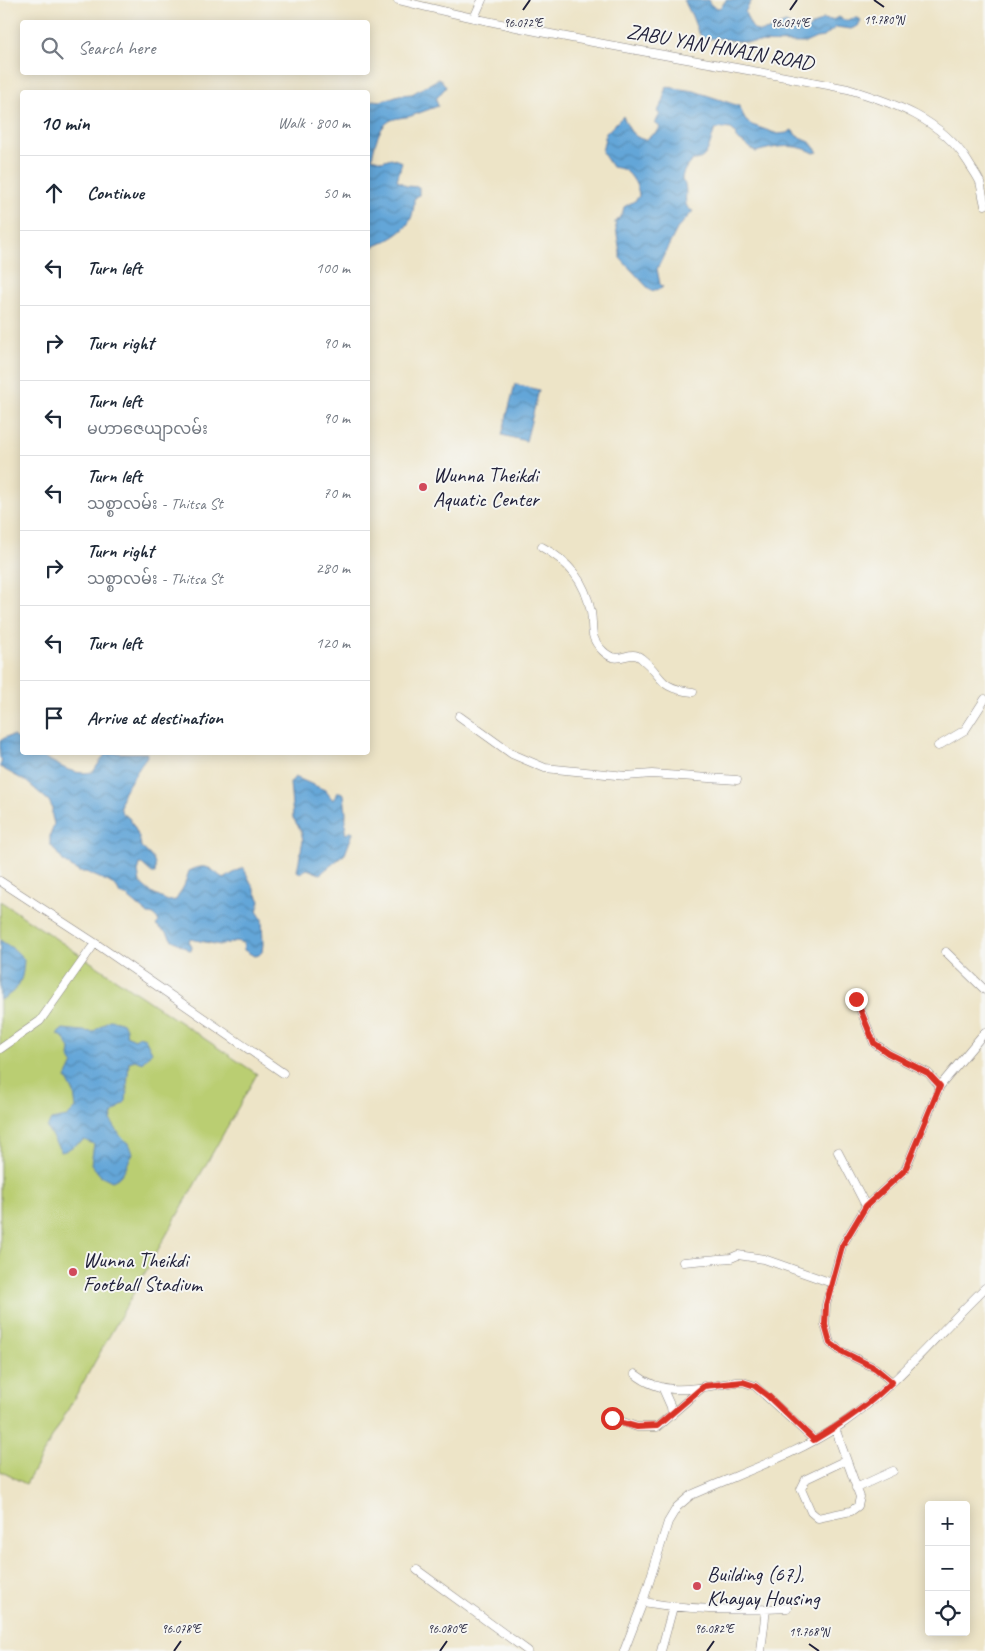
<!DOCTYPE html>
<html lang="en">
<head>
<meta charset="utf-8">
<style>
  body { margin:0; font-family:Caveat,"Noto Sans Myanmar",sans-serif; background:#f6f6f7; color:#1f2937 }
  .controls { position:absolute; right:15px; bottom:15px; display:grid; overflow:hidden; border-radius:5px; box-shadow:0 2px 12px #0003 }
  .controls button { width:45px; height:45px; display:grid; place-items:center; padding:0; border:0; border-bottom:1px solid #e0e1e3; background:#fff; color:#1f2937; font:25px sans-serif }
  .stop { position:absolute; width:15px; height:15px; margin:-11px; border:4px solid #d93025; border-radius:50%; background:#fff }
  .stop.end { background:#d93025; border-color:#fff; box-shadow:0 1px 5px #0008 }
  .list { margin:0; padding:0; list-style:none }
  h2 { display:flex; justify-content:space-between; align-items:center; height:65px; margin:0; padding:0 20px; font-size:21px }
  h2 small { font-size:16px; font-weight:400; color:#747a83 }
  .list li { display:grid; grid-template-columns:32px 1fr auto; gap:15px; align-items:center; box-sizing:border-box; height:75px; padding:0 20px; border-top:1px solid #e0e1e3 }
  .list b { display:block; font-size:19px; white-space:nowrap }
  .list p { margin:0; font-size:16px; white-space:nowrap; color:#747a83 }
  .list em { font-size:16px; font-style:normal; color:#747a83 }
  .icon { flex:none; width:28px; height:28px; fill:none; stroke:currentColor; stroke-width:2; stroke-linecap:round; stroke-linejoin:round }
  .map { position:relative; flex:none; width:985px; height:1651px; overflow:hidden }
  .search { position:absolute; background:#fff; box-shadow:0 2px 12px #0003; left:20px; top:20px; width:350px; height:55px; display:flex; align-items:center; gap:12px; box-sizing:border-box; padding:0 18px; border-radius:5px; color:#747a83; font-size:19px }
  .panel { position:absolute; background:#fff; box-shadow:0 2px 12px #0003; left:20px; top:90px; width:350px; height:665px; border-radius:5px }
  .map>svg:first-child { display:block }
  .grass { fill:#bace72; stroke:#6e7856 }
  .water { fill:url(#water-waves); stroke:#42648a }
  .lines { fill:none; stroke-linecap:round; stroke-linejoin:round }
  .minor-casing { stroke:#888381; stroke-width:9 }
  .minor { stroke:#fff; stroke-width:8 }
  .route { stroke:#d93025; stroke-width:6 }
  .ticks { fill:none; stroke:#22223b; stroke-width:2 }
  .poi-dot { fill:#d1495b; stroke:#f6f6f2; stroke-width:2 }
  .labels { text-anchor:middle; dominant-baseline:central; stroke-width:4; stroke-linejoin:round; paint-order:stroke }
  .street-label { font-size:21px; fill:#22223b; stroke:#f6f6f2 }
  .poi-label { font-size:21px; fill:#22223b; stroke:#f6f6f2; text-anchor:start }
  .ticks-label { font-size:12px; text-anchor:middle; fill:#22223b; stroke:#f6f6f2; stroke-width:4; stroke-linejoin:round; paint-order:stroke }
</style>
</head>
<body>
<div class="map">
<svg width="985" height="1651" viewBox="0 0 985 1651">
  <defs>
    <pattern id="water-waves" width="16" height="10" patternUnits="userSpaceOnUse" patternTransform="scale(1.25)"><rect width="16" height="10" fill="#63a6d8"/><path d="M0 5q4-4 8 0t8 0" fill="none" stroke="#5187b0"/></pattern>
  </defs>
  <rect width="100%" height="100%" fill="#f6f6f2"/>
  <filter id="ink" filterUnits="userSpaceOnUse"><feTurbulence type="fractalNoise" baseFrequency=".02" numOctaves="2"/><feDisplacementMap in="SourceGraphic" scale="10" xChannelSelector="R" yChannelSelector="G"/><feConvolveMatrix kernelMatrix="1 2 1 2 8 2 1 2 1" color-interpolation-filters="sRGB"/></filter>
  <filter id="wash" filterUnits="userSpaceOnUse"><feTurbulence type="fractalNoise" baseFrequency=".0096" numOctaves="4" result="noise"/><feDisplacementMap in="SourceGraphic" scale="20" xChannelSelector="R" yChannelSelector="G"/><feGaussianBlur stdDeviation="1.12" result="paint"/><feColorMatrix in="noise" values="0 0 0 0 0 0 0 0 0 0 0 0 0 0 0 0 0 1.4 0 .05"/><feComposite in="paint" operator="in"/></filter>
  <g filter="url(#wash)">
    <rect width="100%" height="100%" fill="#ede4c7"/>
    <!-- grass -->
    <path class="grass" d="M0,901L257,1074L26,1484L0,1471Z"/>
    <!-- water -->
    <path class="water" d="M684,0H708L711,5L718,8L721,7L726,0H752L745,12C747,17 749,23 752,27C760,38 777,25 786,23L794,28L807,29L823,19L832,20L839,17C849,24 848,17 858,18L861,20L858,26L851,29L836,27L824,37L816,38L805,43L743,42L718,38L708,39L702,37L698,32L692,16Z
      M440,78L446,87L436,99L438,106C429,109 420,113 411,116C404,118 395,117 388,122C378,129 374,147 372,158L382,161L391,158L402,162L397,180L406,186L419,187V195L414,199C414,203 414,208 413,211C410,233 384,242 368,249V106L372,100L381,101L399,95L412,94Z
      M667,87L694,91L739,106L746,121L752,125L778,134L787,133L792,130L797,136L809,141L818,152L814,153C796,143 776,146 756,152L736,138L735,132L731,129L722,128L715,130C709,142 709,161 693,160C688,164 683,171 682,178C682,184 683,179 685,185C688,195 681,207 693,211L677,229L657,269L660,284L663,287L660,289L651,291L620,258V252L615,222L622,215L624,207L636,200L639,196C639,188 632,174 624,170C621,168 616,168 612,167L602,152L606,133L623,116C628,128 632,137 645,140L658,131L660,127L655,123L660,114L657,112C661,105 666,101 664,92Z
      M515,384L539,390L526,441L502,435Z
      M13,736L22,743V752C50,752 63,778 93,772L106,753H147V756L125,790C122,796 120,804 121,810C121,814 126,815 129,818C134,825 141,840 141,847C150,855 157,860 155,873H152L142,864H140L138,872L140,883L153,894L168,901L176,900L184,886L189,871C208,862 210,869 224,879L243,867L260,901L257,911L262,919L263,944L262,952L259,955L254,956L244,950L243,943L236,941L220,945L190,939L189,942L192,947L191,951L171,939L168,934L156,925L159,922C157,917 154,914 148,914L128,897L120,894L117,888L109,882L86,872H79L64,862L50,844V836L54,824L52,816V807L49,801L27,782L0,767L2,760L0,758V741L6,737Z
      M295,777L325,790L333,800L338,792H340L344,794L346,813L345,833L346,834L352,831L353,833L345,854L320,874L307,869L300,873L297,871L303,840L301,831L293,818L290,783Z
      M0,940L15,950L24,959C23,980 20,990 0,1000Z
      M109,1020C118,1020 129,1023 126,1035L135,1039L139,1036L145,1038L152,1052L142,1063L135,1060L129,1062L126,1101L113,1114L111,1121L121,1137L129,1143L133,1153C128,1163 123,1178 112,1181L100,1175L91,1164L94,1144L84,1140L65,1151L61,1152L47,1128L51,1120L67,1117L76,1108L74,1093L66,1078L73,1063L69,1057L70,1049L63,1037L57,1034L63,1029L93,1032Z"/>
  </g>
  <g filter="url(#ink)">
    <g class="lines">
      <defs>
        <path id="minor" d="M398,0C546,38 698,59 848,89C894,103 941,119 968,162C972,169 977,175 980,182C982,190 983,198 985,205
          M474,18L482,0
          M542,547C569,562 585,581 591,612C594,629 588,636 603,651C619,667 629,648 641,658C665,677 656,688 693,692
          M459,716L512,754L545,768L626,776L652,774L737,780
          M938,746L965,730L985,699
          M0,881L95,943L283,1073
          M946,952L985,990
          M856,999L874,1043L888,1053L928,1073L940,1086
          M0,1049L40,1021L95,943
          M838,1152L866,1206
          M683,1262L731,1258L738,1255L764,1259L832,1283
          M635,1374C666,1399 700,1387 736,1382H743L755,1386L814,1440
          M892,1382L875,1368L841,1351L830,1343L825,1325L826,1305L842,1246L866,1206L905,1170L940,1086L985,1032
          M663,1389L671,1407L672,1415
          M612,1418L637,1427H657L704,1386
          M835,1428L860,1497L858,1506L851,1511L818,1518L811,1512L801,1489L806,1479L846,1460
          M856,1488L893,1471
          M417,1570L528,1651
          M643,1602C689,1610 739,1611 787,1608
          M624,1651L643,1602L668,1522L677,1507L691,1495C741,1473 796,1455 842,1424C896,1386 938,1333 985,1288
          M661,1651L673,1607
          M761,1651L766,1609"/>
      </defs>
      <!-- minor casing -->
      <use href="#minor" class="minor-casing"/>
      <!-- minor -->
      <use href="#minor" class="minor"/>
    </g>
  </g>
  <g class="lines" filter="url(#ink)">
    <!-- route -->
    <path class="route" d="M612,1418L622,1423L637,1427L657,1426L704,1386L743,1382L755,1386L768,1396L814,1440C843,1423 869,1405 892,1382L875,1368L841,1351L830,1343L825,1325L826,1305L842,1246L866,1206L905,1170L940,1086L928,1073L888,1053L874,1043L856,999"/>
  </g>
  <!-- ticks -->
  <path class="ticks" d="M874,0L884,7M523,10L530,0M790,10L797,0M809,1644L819,1651M174,1651L181,1641M440,1651L447,1641M707,1651L714,1641"/>
  <!-- markers -->
  <g class="poi-dot">
    <circle cx="423" cy="487" r="5"/>
    <circle cx="73" cy="1272" r="5"/>
    <circle cx="697" cy="1586" r="5"/>
  </g>
  <g class="labels">
    <!-- street labels -->
    <g class="street-label">
      <text transform="translate(720 47) rotate(10)">ZABU YAN HNAIN ROAD</text>
    </g>
    <!-- poi labels -->
    <g class="poi-label">
      <text x="433" y="475">Wunna Theikdi<tspan x="433" dy="24">Aquatic Center</tspan></text>
      <text x="83" y="1260">Wunna Theikdi<tspan x="83" dy="24">Football Stadium</tspan></text>
      <text x="707" y="1574">Building (67),<tspan x="707" dy="24">Khayay Housing</tspan></text>
    </g>
  </g>
  <g class="ticks-label">
    <text x="884" y="24">19.780°N</text>
    <text x="523" y="27">96.072°E</text>
    <text x="790" y="27">96.074°E</text>
    <text x="181" y="1633">96.078°E</text>
    <text x="447" y="1633">96.080°E</text>
    <text x="714" y="1633">96.082°E</text>
    <text x="809" y="1636">19.768°N</text>
  </g>
</svg>
<div class="controls">
<button>+</button>
<button>−</button>
<button><svg class="icon" aria-label="locate" viewBox="0 0 24 24"><circle cx="12" cy="12" r="6"/><path d="M12 2v4M12 18v4M2 12h4M18 12h4"/></svg></button>
</div>
<div class="stop" style="left:612px;top:1418px"></div>
<div class="stop end" style="left:856px;top:999px"></div>
<div class="search"><svg class="icon" aria-label="search" viewBox="0 0 24 24"><circle cx="10" cy="10" r="6"/><path d="M15 15l6 6"/></svg>Search here</div>
<section class="panel">
<h2>10 min<small>Walk · 800 m</small></h2>
<ul class="list">
<li><svg class="icon" aria-label="ahead" viewBox="0 0 24 24"><path d="M12 20V5M6 11l6-6 6 6"/></svg><div><b>Continue</b></div><em>50 m</em></li>
<li><svg class="icon" aria-label="left" viewBox="0 0 24 24"><path d="M17 20v-9H6M10 6l-5 5 5 5"/></svg><div><b>Turn left</b></div><em>100 m</em></li>
<li><svg class="icon" aria-label="right" viewBox="0 0 24 24"><path d="M7 20v-9h11M14 6l5 5-5 5"/></svg><div><b>Turn right</b></div><em>90 m</em></li>
<li><svg class="icon" aria-label="left" viewBox="0 0 24 24"><path d="M17 20v-9H6M10 6l-5 5 5 5"/></svg><div><b>Turn left</b><p>မဟာဇေယျာလမ်း</p></div><em>90 m</em></li>
<li><svg class="icon" aria-label="left" viewBox="0 0 24 24"><path d="M17 20v-9H6M10 6l-5 5 5 5"/></svg><div><b>Turn left</b><p>သစ္စာလမ်း - Thitsa St</p></div><em>70 m</em></li>
<li><svg class="icon" aria-label="right" viewBox="0 0 24 24"><path d="M7 20v-9h11M14 6l5 5-5 5"/></svg><div><b>Turn right</b><p>သစ္စာလမ်း - Thitsa St</p></div><em>280 m</em></li>
<li><svg class="icon" aria-label="left" viewBox="0 0 24 24"><path d="M17 20v-9H6M10 6l-5 5 5 5"/></svg><div><b>Turn left</b></div><em>120 m</em></li>
<li><svg class="icon" aria-label="arrive" viewBox="0 0 24 24"><path d="M6 21V4h12l-3 4 3 4H6"/></svg><div><b>Arrive at destination</b></div></li>
</ul>
</section>
</div>
</body>
</html>
